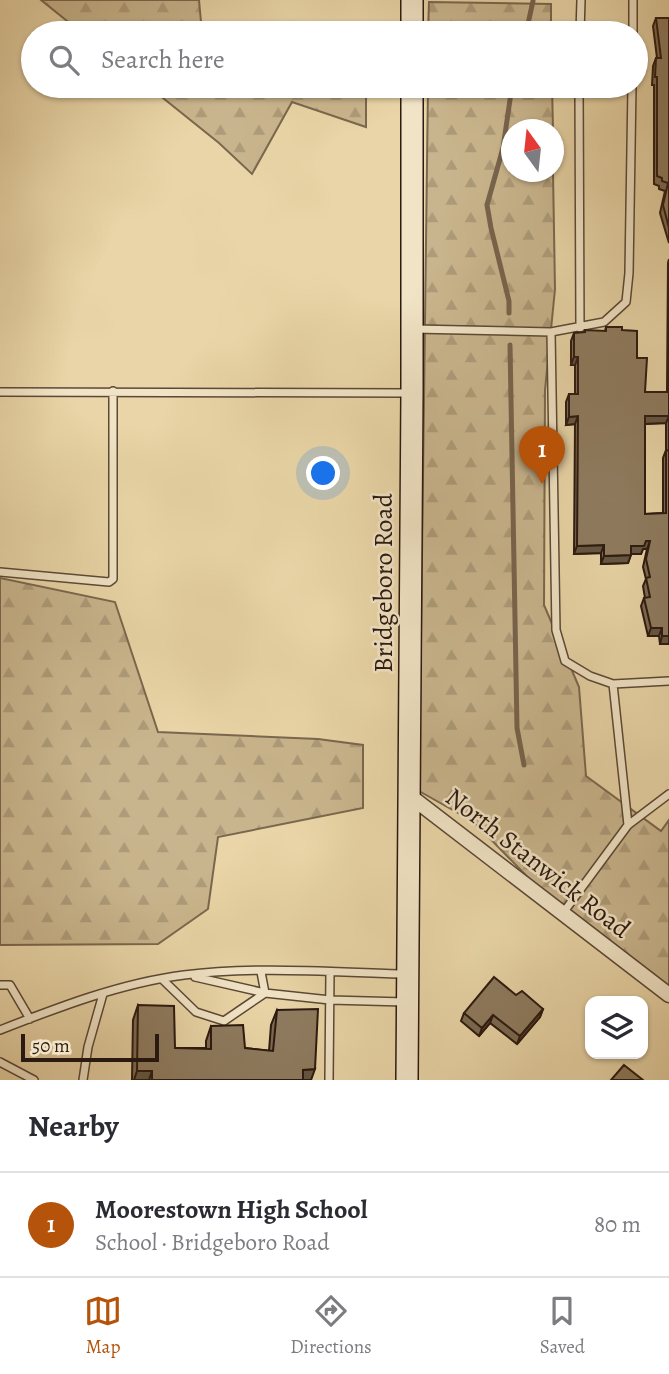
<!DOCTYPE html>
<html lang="en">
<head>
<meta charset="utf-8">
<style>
  body { margin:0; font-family:Alegreya,serif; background:#f2f2f3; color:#2b2b33 }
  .controls { position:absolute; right:21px; bottom:21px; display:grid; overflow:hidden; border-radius:14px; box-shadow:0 2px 5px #0004 }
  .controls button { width:63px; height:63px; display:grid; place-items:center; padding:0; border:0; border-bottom:2px solid #e1e1e2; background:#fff; color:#2b2b33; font:35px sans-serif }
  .compass { position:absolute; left:501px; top:119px; width:63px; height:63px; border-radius:50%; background:#fff; box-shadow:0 2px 5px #0004; rotate:345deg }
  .scale { position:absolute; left:21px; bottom:18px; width:138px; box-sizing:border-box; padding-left:7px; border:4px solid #2c1910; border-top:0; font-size:19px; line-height:24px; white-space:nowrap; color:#2c1910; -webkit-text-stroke:5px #f1e4c6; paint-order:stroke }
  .you { position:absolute; left:324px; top:474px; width:24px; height:24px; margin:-18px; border:5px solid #fff; border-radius:50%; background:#1a73e8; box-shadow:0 0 0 10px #1a73e833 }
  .badge { display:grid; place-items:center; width:46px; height:46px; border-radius:50%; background:#b45309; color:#fff; font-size:23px; font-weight:700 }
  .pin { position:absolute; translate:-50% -58px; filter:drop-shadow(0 2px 4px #0008) }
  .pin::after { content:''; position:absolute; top:37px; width:24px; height:21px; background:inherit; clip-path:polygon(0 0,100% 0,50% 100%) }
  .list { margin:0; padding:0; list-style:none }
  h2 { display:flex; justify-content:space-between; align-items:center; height:91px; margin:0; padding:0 28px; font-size:30px }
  h2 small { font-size:23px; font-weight:400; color:#7c7c81 }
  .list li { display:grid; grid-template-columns:46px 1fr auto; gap:21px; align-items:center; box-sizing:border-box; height:105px; padding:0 28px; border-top:2px solid #e1e1e2 }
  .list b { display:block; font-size:26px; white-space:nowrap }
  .list p { margin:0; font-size:23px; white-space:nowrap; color:#7c7c81 }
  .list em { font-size:23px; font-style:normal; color:#7c7c81 }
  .icon { flex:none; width:38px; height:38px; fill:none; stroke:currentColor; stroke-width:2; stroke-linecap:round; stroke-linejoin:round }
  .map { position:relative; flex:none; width:669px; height:1080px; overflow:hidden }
  .search { position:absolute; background:#fff; box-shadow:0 2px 5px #0004; left:21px; right:21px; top:21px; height:77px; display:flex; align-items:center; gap:18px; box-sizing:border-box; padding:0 24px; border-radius:38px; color:#7c7c81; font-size:26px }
  .sheet { height:196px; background:#fff }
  nav { display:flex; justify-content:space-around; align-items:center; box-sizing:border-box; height:98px; border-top:2px solid #e1e1e2; background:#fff; font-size:19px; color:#7c7c81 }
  nav a { display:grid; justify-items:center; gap:4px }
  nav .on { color:#b45309 }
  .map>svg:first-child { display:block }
  .forest { fill:url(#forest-firs); stroke:#7a674e; stroke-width:2 }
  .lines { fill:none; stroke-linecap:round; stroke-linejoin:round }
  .stream { stroke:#77634c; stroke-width:5 }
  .lane-casing { stroke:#5b4836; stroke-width:10 }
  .street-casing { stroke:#5b4836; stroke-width:17 }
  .secondary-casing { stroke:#2c1910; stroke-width:24 }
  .lane { stroke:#f1e4c6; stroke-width:7 }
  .street { stroke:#f1e4c6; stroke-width:14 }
  .secondary { stroke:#f1e4c6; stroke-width:21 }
  .wall { fill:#7a6a52; stroke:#2c1910; stroke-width:2; fill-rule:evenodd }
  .shaded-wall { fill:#635642; stroke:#2c1910; stroke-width:2 }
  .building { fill:#8e7b5f; stroke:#2c1910; stroke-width:2 }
  .labels { text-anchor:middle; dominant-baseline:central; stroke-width:5; stroke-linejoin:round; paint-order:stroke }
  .street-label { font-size:26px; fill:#2c1910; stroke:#f1e4c6 }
</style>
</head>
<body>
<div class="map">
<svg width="669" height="1080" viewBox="0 0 669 1080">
  <defs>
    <pattern id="forest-firs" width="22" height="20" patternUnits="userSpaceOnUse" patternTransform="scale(1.75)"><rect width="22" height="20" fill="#c9b58d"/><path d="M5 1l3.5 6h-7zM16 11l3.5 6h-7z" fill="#ad9b79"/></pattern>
  </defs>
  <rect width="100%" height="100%" fill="#e9d5a7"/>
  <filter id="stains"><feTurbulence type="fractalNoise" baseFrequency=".00286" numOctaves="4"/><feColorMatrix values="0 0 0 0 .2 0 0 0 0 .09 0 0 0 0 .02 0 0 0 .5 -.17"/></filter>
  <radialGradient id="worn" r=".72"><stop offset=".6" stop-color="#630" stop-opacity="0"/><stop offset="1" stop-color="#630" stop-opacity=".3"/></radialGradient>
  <!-- forest -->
  <path class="forest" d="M41,0H199L202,33H82Z
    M429,2L551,4V33H428Z
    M148,86H366V127L292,102L252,174L219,143Z
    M428,86H552L553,129L512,130V172H553L555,289L545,390L544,605L579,687L586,776L661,831L669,820V999L585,936L474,822L419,791Z
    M0,578L115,602L158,732L318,739L363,745V808L218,837L208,909L158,944L0,945Z"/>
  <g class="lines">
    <!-- stream -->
    <path class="stream" d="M526,33L533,1
      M509,313V301L491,228L487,205L503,148L512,86
      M510,345L517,728L524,765"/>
    <defs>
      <path id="lane" d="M580,33L581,0
        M633,33V0
        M579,86L580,328
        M414,329L551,332L604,322L626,302L629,273L632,86
        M551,332L556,630L565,661L590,676L613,684L669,681
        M0,392L408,393
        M0,572L109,582L113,579V391
        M613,684L628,825
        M563,913L628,825L669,794
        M195,977L265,993L330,1000L405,1002
        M162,979L196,1012L224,1021L265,993L261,972
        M0,985H10L30,1019
        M0,1030C59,1007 121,983 184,975C256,966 331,972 404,974
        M0,1062L34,1080
        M83,1080L88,1047L103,994
        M329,1080L330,972"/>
      <path id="street" d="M410,796L669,995"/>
      <path id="secondary" d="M412,0V33
        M407,1080L412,393V86"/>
    </defs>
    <!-- lane casing -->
    <use href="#lane" class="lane-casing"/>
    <!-- street casing -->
    <use href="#street" class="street-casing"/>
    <!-- secondary casing -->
    <use href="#secondary" class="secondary-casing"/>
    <!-- lane -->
    <use href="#lane" class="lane"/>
    <!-- street -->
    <use href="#street" class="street"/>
    <!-- secondary -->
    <use href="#secondary" class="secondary"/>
  </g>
  <!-- wall -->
  <path class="wall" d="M656,18H669V243L660,213L665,191L659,189V186L654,184V85H652L653,66L656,58H657L653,26Z
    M669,259V644H660L659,636H648L641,606L644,598H645L643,586L646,579L643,567L647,549H643L641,554H631L628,563L601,564V553L574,554L575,424L566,425V402L569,394H575V365H571V341L574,333L605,331L606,327L622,330L637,358L645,392H667L668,263ZM666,423V450L663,458V513L645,514V424Z
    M516,995L543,1009L540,1017L517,1044L490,1023L479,1036L461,1021L464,1013Z
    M138,1005L175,1048H206V1041L211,1026L245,1048L269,1051L271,1025L277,1010L311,1080H132L133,1020Z"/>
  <!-- shaded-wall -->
  <path class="shaded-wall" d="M574,357H578L575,365H571Z
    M578,416L575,424L566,425L569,417Z
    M645,416H669L666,423L642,424Z
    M646,541H650L647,549H643L641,554H628L631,546Z
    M604,545L601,553L574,554L577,546Z
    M631,555L628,563L601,564L604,556Z
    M651,628H662L659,636H648Z
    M662,636H669V644H660Z
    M543,1009L540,1017L517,1044L520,1036Z
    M493,1015L490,1023L479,1036L482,1028Z
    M315,1069L311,1080H299L303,1070Z
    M137,1071H152L149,1080H134Z"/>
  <!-- building -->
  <path class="building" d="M656,18H669V228L663,205L668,183L662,181V178L657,176V77H655L656,58H661Z
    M606,327H622V330L637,331V358H647L645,392H669V430V416H645V514L666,513V450L669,451V636H662V628H651L644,598L650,597L646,578L650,577L646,559L650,541H646L644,546H631V555L604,556V545L577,546L578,416L569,417V394H578V357H574V333L585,332V330L606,331Z
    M494,977L516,995L522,991L543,1009L520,1036L493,1015L482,1028L464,1013Z
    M138,1005L174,1006L175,1048L211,1049V1026L243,1025L245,1048L273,1051L277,1010L318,1009L315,1069L303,1070V1080H152V1071H137Z
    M624,1065L643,1080H611Z"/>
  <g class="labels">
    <!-- street labels -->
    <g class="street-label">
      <text transform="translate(383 583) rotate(-90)">Bridgeboro Road</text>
      <text transform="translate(538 863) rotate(38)">North Stanwick Road</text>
    </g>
  </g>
  <rect width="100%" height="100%" filter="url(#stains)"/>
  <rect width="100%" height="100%" fill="url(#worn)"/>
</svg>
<div class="controls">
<button><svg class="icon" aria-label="layers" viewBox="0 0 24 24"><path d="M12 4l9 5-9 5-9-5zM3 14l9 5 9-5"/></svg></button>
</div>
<svg class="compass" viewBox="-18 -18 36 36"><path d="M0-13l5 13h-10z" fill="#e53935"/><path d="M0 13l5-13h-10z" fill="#7c7c81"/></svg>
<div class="scale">50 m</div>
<div class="you"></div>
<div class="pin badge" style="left:542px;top:484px">1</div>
<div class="search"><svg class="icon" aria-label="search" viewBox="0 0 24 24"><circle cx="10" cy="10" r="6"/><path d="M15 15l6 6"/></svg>Search here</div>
</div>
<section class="sheet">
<h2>Nearby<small></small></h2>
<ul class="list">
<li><span class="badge">1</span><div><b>Moorestown High School</b><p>School · Bridgeboro Road</p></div><em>80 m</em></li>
</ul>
</section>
<nav>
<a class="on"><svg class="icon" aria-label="map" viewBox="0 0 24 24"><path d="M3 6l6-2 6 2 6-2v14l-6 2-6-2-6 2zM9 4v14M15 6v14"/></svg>Map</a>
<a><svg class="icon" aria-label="directions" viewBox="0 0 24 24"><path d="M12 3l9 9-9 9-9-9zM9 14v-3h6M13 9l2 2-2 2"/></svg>Directions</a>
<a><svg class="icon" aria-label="saved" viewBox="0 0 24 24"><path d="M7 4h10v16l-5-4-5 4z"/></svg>Saved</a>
</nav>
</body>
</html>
